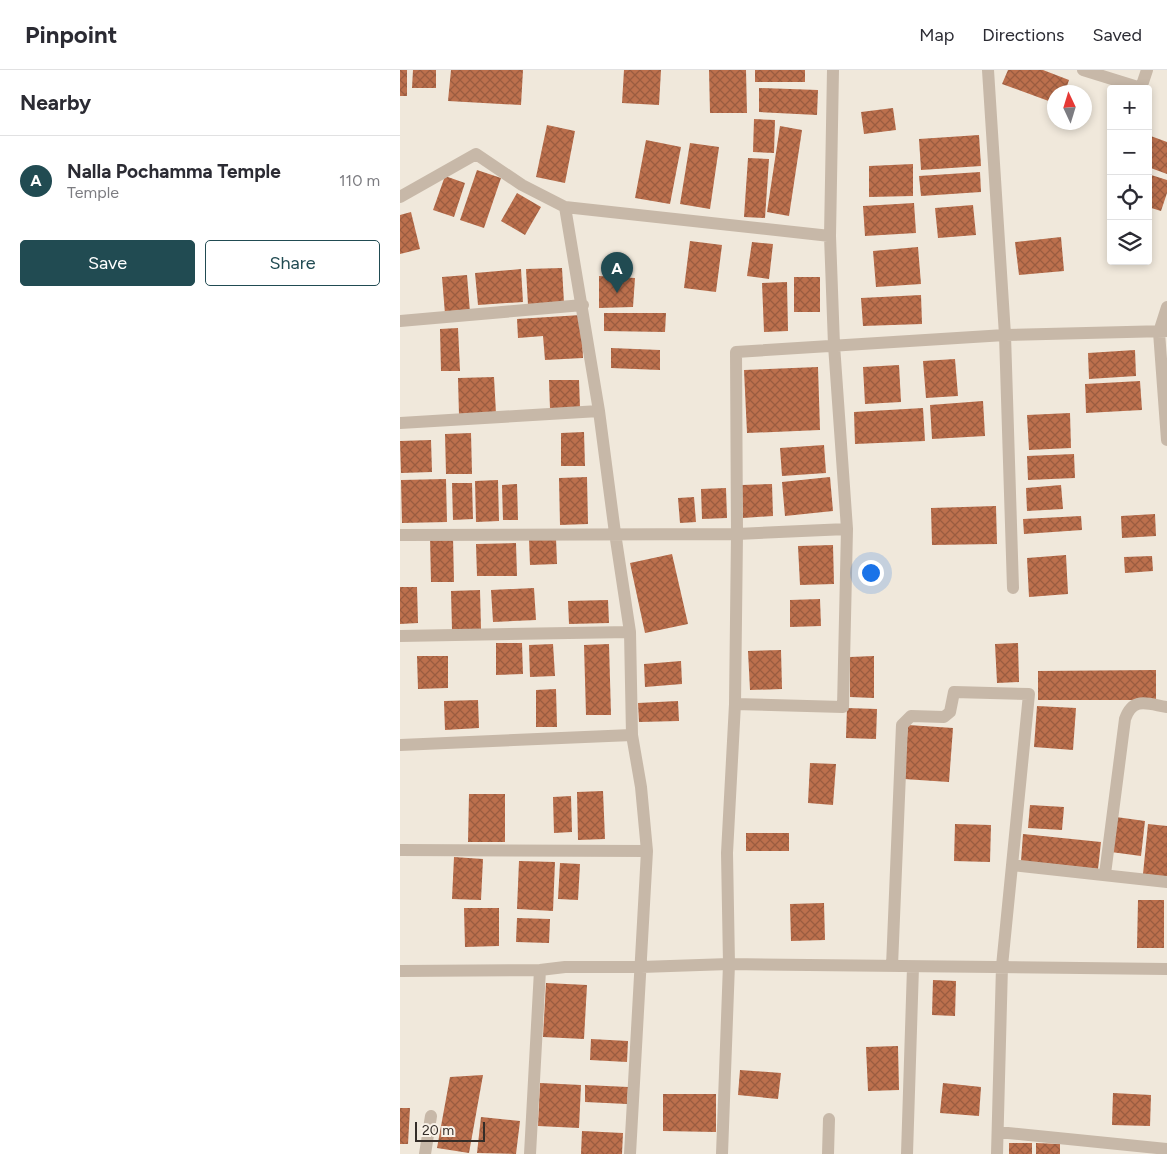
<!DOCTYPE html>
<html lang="en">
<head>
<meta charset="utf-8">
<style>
  body { margin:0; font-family:Figtree,sans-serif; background:#f2f2f3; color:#2b2b33 }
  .controls { position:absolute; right:15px; top:15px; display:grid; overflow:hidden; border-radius:5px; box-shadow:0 2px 8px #0003 }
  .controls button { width:45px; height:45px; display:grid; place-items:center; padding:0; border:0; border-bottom:1px solid #e1e1e2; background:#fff; color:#2b2b33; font:25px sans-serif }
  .compass { position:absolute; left:647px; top:15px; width:45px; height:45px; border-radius:50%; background:#fff; box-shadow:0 2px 8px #0003; rotate:356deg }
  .scale { position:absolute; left:15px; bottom:12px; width:70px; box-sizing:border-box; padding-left:5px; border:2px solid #342d28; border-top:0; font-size:14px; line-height:18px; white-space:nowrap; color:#342d28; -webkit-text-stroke:4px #f8f1e7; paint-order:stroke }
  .you { position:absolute; left:470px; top:502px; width:18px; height:18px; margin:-12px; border:4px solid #fff; border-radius:50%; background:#1a73e8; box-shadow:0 0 0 8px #1a73e833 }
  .badge { display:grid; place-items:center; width:32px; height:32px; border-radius:50%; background:#214b52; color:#fff; font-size:16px; font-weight:700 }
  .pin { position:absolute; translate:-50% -41px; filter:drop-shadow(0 1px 2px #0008) }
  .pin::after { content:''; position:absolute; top:26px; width:18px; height:15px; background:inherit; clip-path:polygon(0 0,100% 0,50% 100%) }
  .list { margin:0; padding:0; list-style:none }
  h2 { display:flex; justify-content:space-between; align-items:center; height:65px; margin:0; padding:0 20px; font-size:21px }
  h2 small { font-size:16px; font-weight:400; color:#7c7c81 }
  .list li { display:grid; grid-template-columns:32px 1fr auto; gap:15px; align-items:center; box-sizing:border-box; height:90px; padding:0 20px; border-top:1px solid #e1e1e2 }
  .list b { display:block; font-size:19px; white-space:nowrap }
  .list p { margin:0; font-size:16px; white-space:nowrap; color:#7c7c81 }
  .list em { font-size:16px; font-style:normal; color:#7c7c81 }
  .actions { display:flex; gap:10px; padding:15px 20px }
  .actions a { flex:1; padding:11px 0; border:1px solid #214b52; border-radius:5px; text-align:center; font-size:18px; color:#214b52 }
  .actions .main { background:#214b52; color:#fff }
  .icon { flex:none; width:28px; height:28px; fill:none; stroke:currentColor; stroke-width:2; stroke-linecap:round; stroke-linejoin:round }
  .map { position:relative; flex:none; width:767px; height:1084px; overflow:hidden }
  header { display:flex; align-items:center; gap:30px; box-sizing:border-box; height:70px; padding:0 25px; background:#fff; border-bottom:1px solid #e1e1e2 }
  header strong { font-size:24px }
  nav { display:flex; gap:28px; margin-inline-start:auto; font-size:18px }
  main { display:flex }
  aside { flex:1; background:#fff }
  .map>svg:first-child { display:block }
  .building { fill:url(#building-cross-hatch) }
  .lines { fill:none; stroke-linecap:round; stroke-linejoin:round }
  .minor { stroke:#c7b8a8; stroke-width:12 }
</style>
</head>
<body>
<header>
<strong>Pinpoint</strong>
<nav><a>Map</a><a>Directions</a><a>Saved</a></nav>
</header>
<main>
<aside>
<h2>Nearby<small></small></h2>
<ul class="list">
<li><span class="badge">A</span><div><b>Nalla Pochamma Temple</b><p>Temple</p></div><em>110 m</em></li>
</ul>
<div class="actions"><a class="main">Save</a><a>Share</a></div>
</aside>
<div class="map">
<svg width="767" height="1084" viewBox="0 0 767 1084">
  <defs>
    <pattern id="building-cross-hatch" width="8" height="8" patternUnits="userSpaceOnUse" patternTransform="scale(1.25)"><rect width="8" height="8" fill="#bc704d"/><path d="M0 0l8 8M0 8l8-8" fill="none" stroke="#9a5c40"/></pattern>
  </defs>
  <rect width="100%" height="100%" fill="#f0e8db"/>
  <!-- building -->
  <path class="building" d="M0,0H7V26H0Z
    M13,0H36V18H12Z
    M51,0H123L121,35L48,31Z
    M224,0H261L259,35L222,33Z
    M309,0H346L347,43H310Z
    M355,0H405V12H355Z
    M608,0H643L669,10L665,22H654V33L602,14Z
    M359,18L418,20L417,45L359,42Z
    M493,38L496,60L464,64L461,42Z
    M354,49L375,50L374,83L353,82Z
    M147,55L175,61L165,113L136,107Z
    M380,56L402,60L389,146L367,142Z
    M579,65L581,96L521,100L519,69Z
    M748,65L767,72V104L748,97Z
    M246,70L281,77L270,134L235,128Z
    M290,73L319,77L310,139L280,134Z
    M348,88L369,89L365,148L344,147Z
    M513,94V126L469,127V96Z
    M77,100L101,108L84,158L60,150Z
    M580,102L581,122L521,126L519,106Z
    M748,104L767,110V123L761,141L748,137Z
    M45,106L65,113L54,147L33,140Z
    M117,123L141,137L125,165L101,151Z
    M514,133L516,163L465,166L463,136Z
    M573,135L576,165L538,168L535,138Z
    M11,142L20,179L0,184V145Z
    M661,167L664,201L619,205L615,172Z
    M290,171L322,175L316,222L284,218Z
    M352,172L373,174L369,209L347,206Z
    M518,177L521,214L476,217L473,181Z
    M162,198L164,233L128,235L126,199Z
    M121,199L123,232L78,235L75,203Z
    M67,205L70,242L45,244L42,207Z
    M199,206L235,208L233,237L199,238Z
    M394,207H420V242H394Z
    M387,212L388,261L364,262L362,213Z
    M521,225L522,254L463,256L461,228Z
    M204,243H266L265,262L204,261Z
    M181,245L183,288L145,290L143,266L118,268L117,249Z
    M58,258L60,301H41L40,259Z
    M211,278L260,280V300L211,298Z
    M735,280L736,306L689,309L688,283Z
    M555,289L558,326L526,328L523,291Z
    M499,295L501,332L465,334L463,297Z
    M418,297L420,360L347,363L344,300Z
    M94,307L96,344L59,345L58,308Z
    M149,310H179L180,338L150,339Z
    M740,311L742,340L686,343L685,314Z
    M583,331L585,366L532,369L530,335Z
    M523,338L525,371L455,374L454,342Z
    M670,343L671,378L629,380L627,345Z
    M184,362L185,396H161V363Z
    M71,363L72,404H46L45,364Z
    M31,370L32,402L1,403L0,371Z
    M424,375L426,403L382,406L380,378Z
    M674,384L675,408L628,410L627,386Z
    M187,407L188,454L160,455L159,408Z
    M430,407L433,441L385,446L382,412Z
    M46,409L47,452L2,453L1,410Z
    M98,410L99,451L76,452L75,411Z
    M52,413H72L73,449L53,450Z
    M117,414L118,450H103L102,415Z
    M372,414L373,446L343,448L342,415Z
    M661,415L663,439L627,441L626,418Z
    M326,418L327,448L302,449L301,419Z
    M294,427L296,452L280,453L278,428Z
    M596,436L597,474L532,475L531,438Z
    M755,444L756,466L722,468L721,446Z
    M681,446L682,460L624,464L623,449Z
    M30,467H53L54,512H31Z
    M156,468L157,494L130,495L129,469Z
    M116,473L117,506H77L76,474Z
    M433,475L434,514L400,515L398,476Z
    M272,484L288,554L245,563L230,493Z
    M666,485L668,524L629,527L627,488Z
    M752,486L753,501L725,503L724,487Z
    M0,517H17L18,553L0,554Z
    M134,518L136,550L93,552L91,520Z
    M80,520L81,559L52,560L51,521Z
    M420,529L421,556L390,557V530Z
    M208,530L209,553L169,554L168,531Z
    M96,573H122L123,604L96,605Z
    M618,573L619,612L597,613L595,574Z
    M153,574L155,606L130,607L129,575Z
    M209,574L211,645H186L184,575Z
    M381,580L382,619L350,620L348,581Z
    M17,586H48V618L18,619Z
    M474,586V628L450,627V587Z
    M281,591L282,614L245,617L244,594Z
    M756,600V630H638V601Z
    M156,619L157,657H136V620Z
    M78,630L79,658L45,660L44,631Z
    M278,631L279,651L239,652L238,633Z
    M637,636L676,638L673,680L634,677Z
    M447,638L477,639L476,669L446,668Z
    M508,655L553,658L549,712L504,709Z
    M410,693L436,694L433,735L408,733Z
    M203,721L205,769L178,770L177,722Z
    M69,724H105V772H68Z
    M171,726L172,762L154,763L153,727Z
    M630,735L664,737L662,760L628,758Z
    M716,747L745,751L741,786L711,782Z
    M555,754L591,755L590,792L554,791Z
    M748,754L767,756V807L743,804Z
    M346,763H389V781H346Z
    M623,764L701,772L698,799L621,791Z
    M54,787L83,789L81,830L52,829Z
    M119,791L155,792L153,841L117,839Z
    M160,793L180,794L178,830L158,829Z
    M738,830H764V878H737Z
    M424,833L425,870L391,871L390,834Z
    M64,838H99V876L65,877Z
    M117,848L150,849L149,873L116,872Z
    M533,910L556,911L555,946L532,945Z
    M146,913L187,915L184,969L143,967Z
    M191,969L228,971L227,992L190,990Z
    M498,976L499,1020L468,1021L466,977Z
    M340,1000L381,1003L378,1029L338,1025Z
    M83,1005L69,1083L37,1078L50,1007Z
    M140,1013L181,1015L179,1058L138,1056Z
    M543,1013L581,1017L579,1046L540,1043Z
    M185,1015L228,1017L227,1034L185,1032Z
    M713,1023L751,1025L750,1056L712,1055Z
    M263,1024H316V1062L263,1061Z
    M0,1038H10L8,1074H0Z
    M81,1047L120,1051L116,1084L77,1083Z
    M182,1061L223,1063L222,1084H181Z
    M609,1073H632V1084H609Z
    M636,1073L660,1074V1084H636Z"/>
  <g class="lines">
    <!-- minor -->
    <path class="minor" d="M588,0L605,265L613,518
      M683,0L741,18L747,0
      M0,127L76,84L122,115L165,137L430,166
      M165,137L199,341L215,463L230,562L232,665L241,717L247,781L230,1084
      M767,237L759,262L767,370
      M0,251L183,235
      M0,353L199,341
      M0,465L337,464L447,459
      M0,566L230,562
      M335,634L443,637L447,459L434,275L430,166L433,0
      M0,675L232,665
      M0,780L247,781
      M612,795L767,812
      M705,804L725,649C733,626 748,634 767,637
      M492,896L502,655L511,646L544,647L550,642L554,622L629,624L602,896L597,1084
      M0,901L140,900L165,897H241L329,894L767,899
      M598,1062L767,1079
      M25,1084L31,1046
      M130,1084L140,900
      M322,1084L329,894L327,783L335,634L337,464L336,282L605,265L767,261
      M428,1084L429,1049
      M507,1084L513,897"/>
  </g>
</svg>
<div class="controls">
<button>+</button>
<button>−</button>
<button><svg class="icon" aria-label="locate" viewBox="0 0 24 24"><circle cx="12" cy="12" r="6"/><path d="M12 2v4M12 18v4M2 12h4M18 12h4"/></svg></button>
<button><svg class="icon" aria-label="layers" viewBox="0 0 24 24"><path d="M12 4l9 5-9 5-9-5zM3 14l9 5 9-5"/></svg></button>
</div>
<svg class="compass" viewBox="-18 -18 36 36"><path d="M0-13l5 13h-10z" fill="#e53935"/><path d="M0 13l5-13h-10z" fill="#7c7c81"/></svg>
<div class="scale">20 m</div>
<div class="you"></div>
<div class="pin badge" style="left:217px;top:223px">A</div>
</div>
</main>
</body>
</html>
